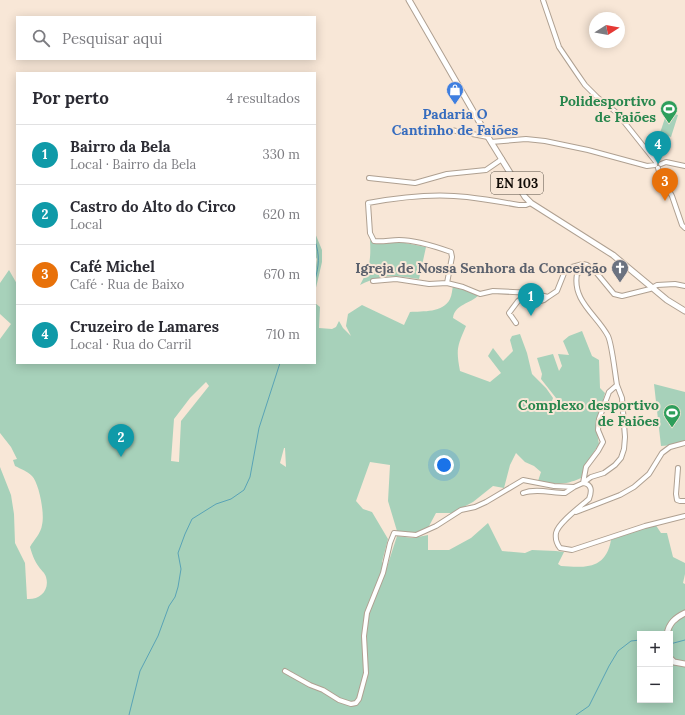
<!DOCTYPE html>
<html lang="pt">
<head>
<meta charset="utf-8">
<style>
  body { margin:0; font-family:Lora,serif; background:#f7f7f7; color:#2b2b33 }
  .controls { position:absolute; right:12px; bottom:12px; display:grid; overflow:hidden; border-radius:0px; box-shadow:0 2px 10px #0003 }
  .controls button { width:36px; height:36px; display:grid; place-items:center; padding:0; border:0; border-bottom:1px solid #e1e1e2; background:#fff; color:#2b2b33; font:20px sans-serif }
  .compass { position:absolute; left:589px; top:12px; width:36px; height:36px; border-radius:50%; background:#fff; box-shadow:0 2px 10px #0003; rotate:79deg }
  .you { position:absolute; left:444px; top:465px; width:14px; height:14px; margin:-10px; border:3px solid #fff; border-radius:50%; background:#1a73e8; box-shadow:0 0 0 6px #1a73e833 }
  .badge { display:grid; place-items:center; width:26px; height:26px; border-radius:50%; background:#563bb3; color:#fff; font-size:13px; font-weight:700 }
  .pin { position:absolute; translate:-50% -33px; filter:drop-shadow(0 1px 2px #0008) }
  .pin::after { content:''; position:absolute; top:21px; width:14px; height:12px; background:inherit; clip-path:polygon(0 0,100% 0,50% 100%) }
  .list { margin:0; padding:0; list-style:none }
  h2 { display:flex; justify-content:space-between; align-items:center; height:52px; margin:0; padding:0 16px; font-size:17px }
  h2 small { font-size:13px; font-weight:400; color:#7c7c81 }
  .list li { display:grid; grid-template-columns:26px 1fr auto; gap:12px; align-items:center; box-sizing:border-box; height:60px; padding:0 16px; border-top:1px solid #e1e1e2 }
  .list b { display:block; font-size:15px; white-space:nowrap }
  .list p { margin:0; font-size:13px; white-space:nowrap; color:#7c7c81 }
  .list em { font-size:13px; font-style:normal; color:#7c7c81 }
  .icon { flex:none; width:22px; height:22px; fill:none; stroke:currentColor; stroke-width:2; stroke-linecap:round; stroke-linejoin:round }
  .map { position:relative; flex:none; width:685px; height:715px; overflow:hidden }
  .search { position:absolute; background:#fff; box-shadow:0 2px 10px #0003; left:16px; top:16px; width:300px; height:44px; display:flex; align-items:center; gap:10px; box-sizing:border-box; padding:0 14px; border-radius:0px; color:#7c7c81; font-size:15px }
  .panel { position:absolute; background:#fff; box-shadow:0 2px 10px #0003; left:16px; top:72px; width:300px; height:292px; border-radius:0px }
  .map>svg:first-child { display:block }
  .green { fill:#a7d1ba; fill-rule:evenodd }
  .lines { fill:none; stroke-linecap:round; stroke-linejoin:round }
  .stream { stroke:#59a3b6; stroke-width:1 }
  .minor-casing { stroke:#afa091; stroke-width:6 }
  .major-casing { stroke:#afa091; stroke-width:7 }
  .minor { stroke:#fff; stroke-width:4 }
  .major { stroke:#fff; stroke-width:5 }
  .labels { text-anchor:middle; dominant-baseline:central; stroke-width:4; stroke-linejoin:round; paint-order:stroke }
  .shield { fill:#f8e7d7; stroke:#564e45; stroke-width:1 }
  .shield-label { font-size:13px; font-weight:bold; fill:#110c07 }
  .leisure-label { font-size:14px; font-weight:bold; fill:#27864d; stroke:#f8e7d7; text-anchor:end }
  .shop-label { font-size:14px; font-weight:bold; fill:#366cbe; stroke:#f8e7d7 }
  .worship-label { font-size:14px; font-weight:bold; fill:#5b616d; stroke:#f8e7d7; text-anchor:end }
</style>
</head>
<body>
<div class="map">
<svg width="685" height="715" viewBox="0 0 685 715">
  <rect width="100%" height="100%" fill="#f8e7d7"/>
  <!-- green -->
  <path class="green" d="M667,112L678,115L671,137L660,133Z
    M659,140L668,143L666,149L657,146Z
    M315,233L322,250V262L315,292V273L317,259L315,256Z
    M370,240L376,244L400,242L426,247L419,279C396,275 381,274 360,285C370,267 371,260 370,240Z
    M9,270L17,284V363H315V303L320,307L319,328L332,329L336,327L339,321L343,328L351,336L346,326L348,314L362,305L404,325L410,312C423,311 443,313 450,299C452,295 452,290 453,286L479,295C470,304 455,304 453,318L466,326C457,347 456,349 460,371L490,382L501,373L488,356L493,348L503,361L513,351L510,340L512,336L520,334L527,353L532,374L546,388L553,398L552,401L555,403L556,398L541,379L542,374L537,358L553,354L559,371L562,366L558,354L569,355L563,341L569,336L582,331L592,356L599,360L600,388L605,393L596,427L599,444L586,464L581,478C563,486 557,484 538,481L541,472L534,466L525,462L516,453L510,465L504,488L493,486L473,502L452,513H436L428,528L415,533L397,531L388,501L390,465L370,462L356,501L363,509L372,512L388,539L382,562L387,567L397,536L413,538L428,535V550H449L471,538L488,523L502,551L525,553L532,550L556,551L564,552L558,564L561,566C586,568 606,569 611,540L655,524L661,533H667L673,557L685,563V574L683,583L685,584V715H0V467L11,495L14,514L15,543L25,563L27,599C40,600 50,590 46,577C45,573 41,570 39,567C34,560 32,554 30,547C34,540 41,533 42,525C45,514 39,483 32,476C27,471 21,469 15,466L13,460L17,459L11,447L0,433V339L11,324L0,314V283ZM206,382L209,386L181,421L179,462L171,461L174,419L190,398ZM284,448H285L286,467L280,463ZM640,634H670V700H640Z
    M654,384L685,392V444L661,446Z"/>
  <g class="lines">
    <!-- stream -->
    <path class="stream" d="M315,241C320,256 319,265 315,280
      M670,644L685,640
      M129,715L140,671L158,636L169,606L175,597L178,587L181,569L178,553L185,534L192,519L216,504L231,499L244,490L250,477L259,428L280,363
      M576,715L589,706L609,666L618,651L631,641L640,640"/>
    <defs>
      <path id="minor" d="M543,0L559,47L576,72L585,85L597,97L617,113L656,162
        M451,130L488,137
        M491,142L526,139L545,141L588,150L647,166L655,165
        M661,164L666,162L685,166
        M658,168L660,175L672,196L682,225L685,228
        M369,178L415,183L447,174L486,170L502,159
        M531,203L526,205H519C502,202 484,199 467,197C434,193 400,197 368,203L370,233L374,241C383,242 390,240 399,240C414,240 437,247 451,252L452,257L447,283L463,287L480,294L493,291L532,293L548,297L557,291L565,271L572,267L583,264L587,265L595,271L614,294L622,296L650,289L657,285L675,284L685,286
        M373,281L396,279L429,284L447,283
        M533,303L544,300L548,297
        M516,323L509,313L518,301L529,293
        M678,468L676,494L677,500L680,501H685
        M583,483L586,467L598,451L603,442L598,430L599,419L609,392L617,385C615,374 612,344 608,336C597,315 572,301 577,274L584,269L594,271
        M583,483C592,484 592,491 589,499C581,506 558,523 556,533C555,539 557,544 560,548L572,550L645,526L685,516
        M523,493C536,488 552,493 565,493L574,487
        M576,512L620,495L634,487L649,474L662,453L670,447L685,443
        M285,671L310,685L323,690L339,700L351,704L356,703L359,699L366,673L364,636L367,613L383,573L390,543L394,533L416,535L436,526L461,510L475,507L486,502L523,480L554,486L574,487L583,483L591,477L604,473L615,465L621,458L624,449L625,437L622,398L617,385"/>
      <path id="major" d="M409,0L488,137L525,197L531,203L613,255L667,300L685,311
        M667,634C669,623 675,618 685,613
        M670,658L674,662L685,664"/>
    </defs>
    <!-- minor casing -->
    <use href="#minor" class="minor-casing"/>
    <!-- major casing -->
    <use href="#major" class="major-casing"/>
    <!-- minor -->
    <use href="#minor" class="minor"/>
    <!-- major -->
    <use href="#major" class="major"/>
  </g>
  <!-- icons -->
  <defs>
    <symbol id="shop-pin" viewBox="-11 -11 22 30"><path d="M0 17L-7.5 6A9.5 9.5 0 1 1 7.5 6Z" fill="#3f7fe0" stroke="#f8e7d7"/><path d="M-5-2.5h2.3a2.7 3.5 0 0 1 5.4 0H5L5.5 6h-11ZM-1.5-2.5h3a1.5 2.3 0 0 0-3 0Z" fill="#fff"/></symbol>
    <symbol id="stadium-pin" viewBox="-11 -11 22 30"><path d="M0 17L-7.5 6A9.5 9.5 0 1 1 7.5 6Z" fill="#2e9e5b" stroke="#f8e7d7"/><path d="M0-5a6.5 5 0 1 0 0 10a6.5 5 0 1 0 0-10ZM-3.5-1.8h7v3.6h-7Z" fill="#fff"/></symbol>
    <symbol id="church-pin" viewBox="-11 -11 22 30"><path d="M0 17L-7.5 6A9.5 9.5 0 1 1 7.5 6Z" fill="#6b7280" stroke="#f8e7d7"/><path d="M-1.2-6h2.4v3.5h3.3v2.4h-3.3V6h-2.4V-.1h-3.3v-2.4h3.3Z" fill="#fff"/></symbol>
  </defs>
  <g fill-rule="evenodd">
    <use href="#shop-pin" x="445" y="80" width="20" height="27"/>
    <use href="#stadium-pin" x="659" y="99" width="20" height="27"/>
    <use href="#church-pin" x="610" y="258" width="20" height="27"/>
    <use href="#stadium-pin" x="662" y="403" width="20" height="27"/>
  </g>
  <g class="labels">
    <!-- shield labels -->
    <rect class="shield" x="491" y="172" width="52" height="22" rx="3"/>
    <g class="shield-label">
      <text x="517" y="183">EN 103</text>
    </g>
    <!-- leisure labels -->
    <g class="leisure-label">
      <text x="656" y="101">Polidesportivo<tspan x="656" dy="16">de Faiões</tspan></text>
      <text x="659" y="405">Complexo desportivo<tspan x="659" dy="16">de Faiões</tspan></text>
    </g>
    <!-- shop labels -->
    <g class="shop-label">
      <text x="455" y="114">Padaria O<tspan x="455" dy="16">Cantinho de Faiões</tspan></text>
    </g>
    <!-- worship labels -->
    <g class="worship-label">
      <text x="607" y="268">Igreja de Nossa Senhora da Conceição</text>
    </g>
  </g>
</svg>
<div class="controls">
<button>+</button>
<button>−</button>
</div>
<svg class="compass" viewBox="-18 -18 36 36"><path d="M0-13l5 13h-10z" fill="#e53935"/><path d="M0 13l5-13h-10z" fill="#7c7c81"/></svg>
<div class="you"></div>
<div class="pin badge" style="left:531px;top:316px;background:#0f9aa8">1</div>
<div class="pin badge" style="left:121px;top:457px;background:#0f9aa8">2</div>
<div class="pin badge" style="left:665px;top:201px;background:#e8710a">3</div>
<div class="pin badge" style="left:658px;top:164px;background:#0f9aa8">4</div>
<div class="search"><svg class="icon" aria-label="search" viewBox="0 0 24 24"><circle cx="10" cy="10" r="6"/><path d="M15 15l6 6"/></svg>Pesquisar aqui</div>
<section class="panel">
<h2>Por perto<small>4 resultados</small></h2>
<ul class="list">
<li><span class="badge" style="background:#0f9aa8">1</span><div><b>Bairro da Bela</b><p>Local · Bairro da Bela</p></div><em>330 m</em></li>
<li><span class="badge" style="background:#0f9aa8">2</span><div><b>Castro do Alto do Circo</b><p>Local</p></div><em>620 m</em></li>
<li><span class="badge" style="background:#e8710a">3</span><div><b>Café Michel</b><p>Café · Rua de Baixo</p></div><em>670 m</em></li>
<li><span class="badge" style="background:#0f9aa8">4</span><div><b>Cruzeiro de Lamares</b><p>Local · Rua do Carril</p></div><em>710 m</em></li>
</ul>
</section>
</div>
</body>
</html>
